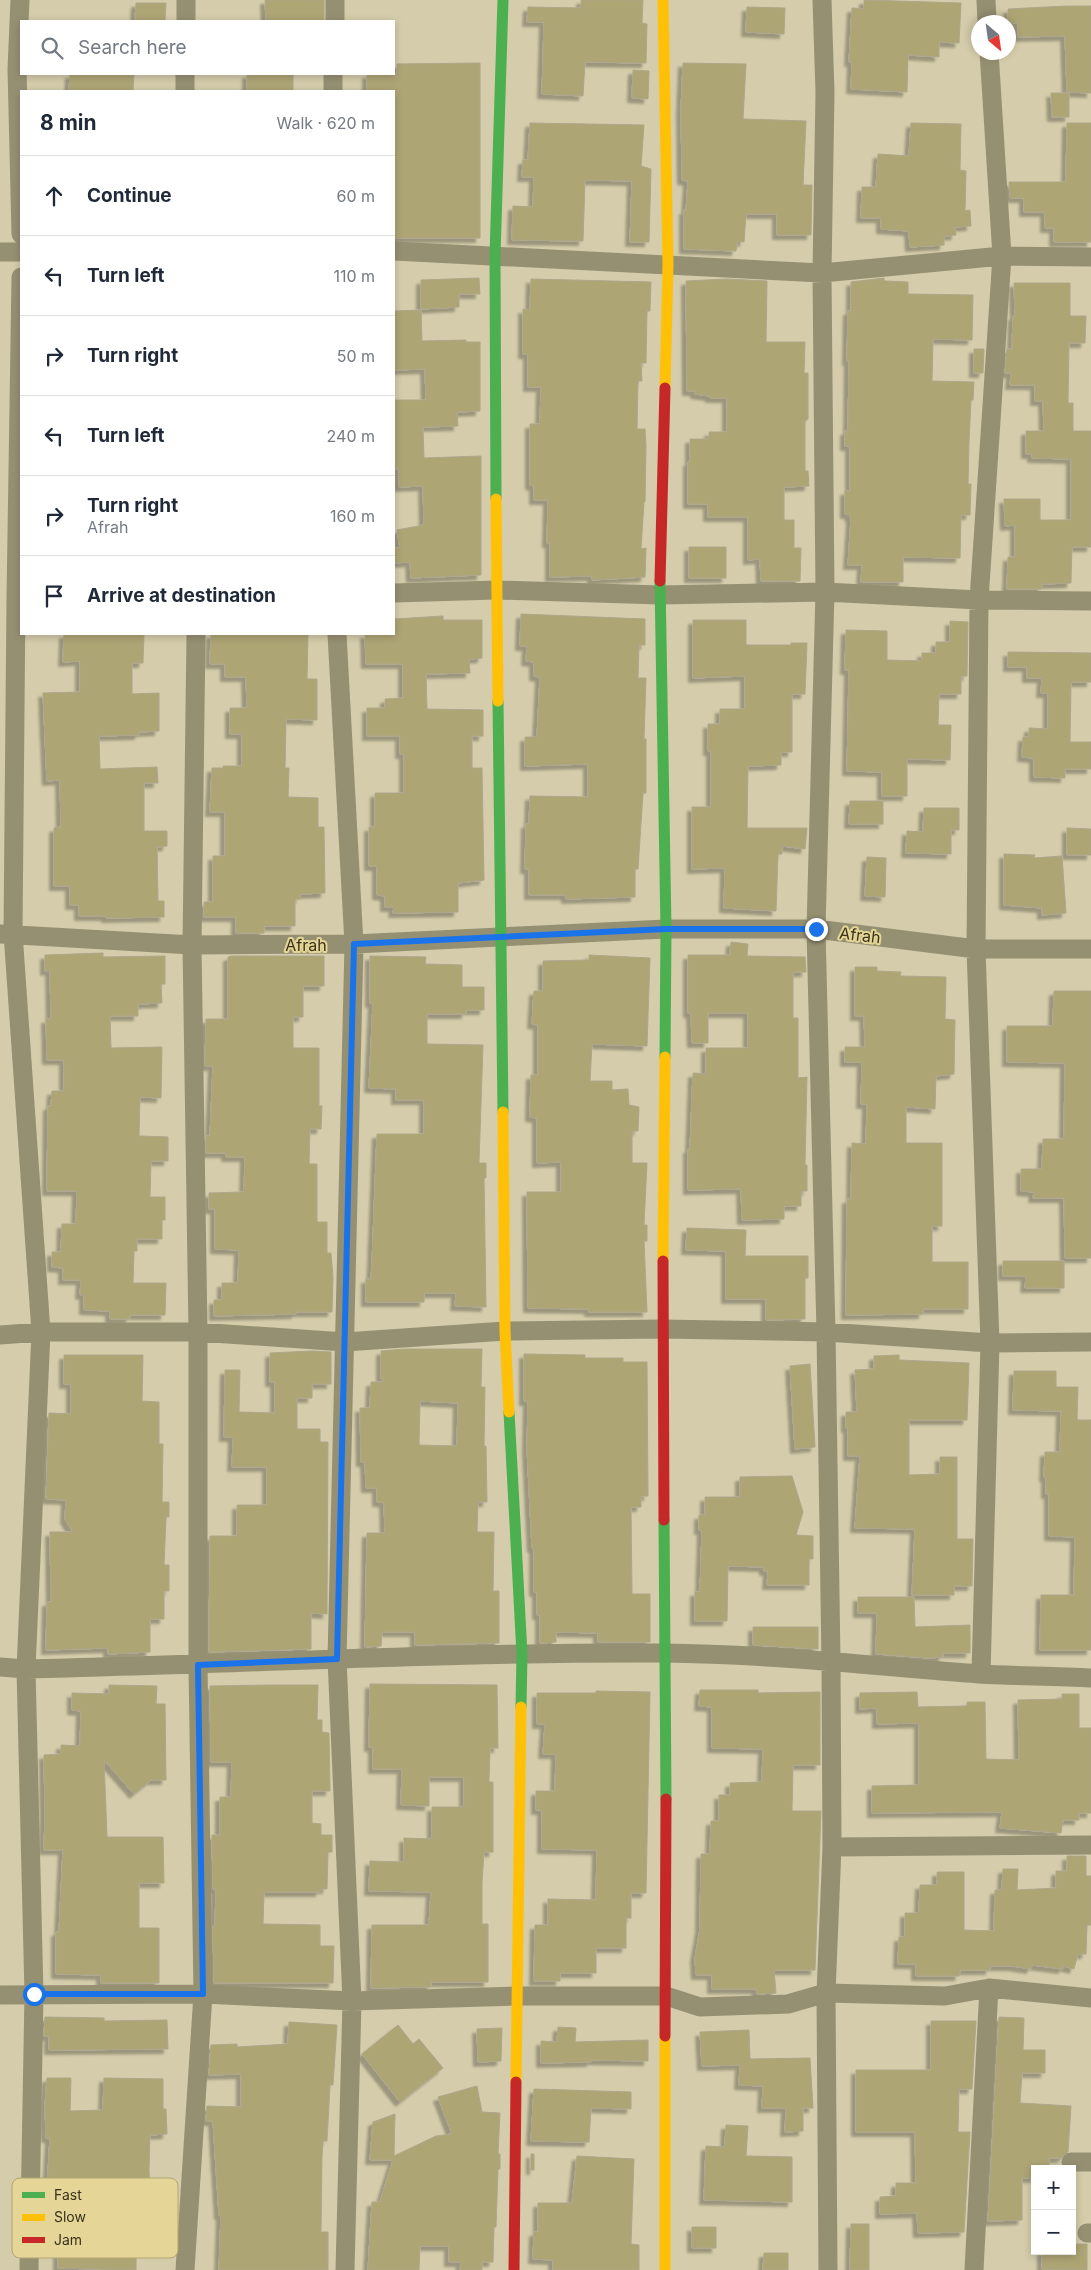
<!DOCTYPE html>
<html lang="en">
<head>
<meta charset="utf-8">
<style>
  body { margin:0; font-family:Inter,sans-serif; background:#f2f2f3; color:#1f2937 }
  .controls { position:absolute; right:15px; bottom:15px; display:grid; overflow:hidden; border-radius:0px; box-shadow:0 2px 8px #0003 }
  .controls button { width:45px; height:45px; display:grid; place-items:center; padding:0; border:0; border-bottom:1px solid #e0e1e3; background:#fff; color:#1f2937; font:25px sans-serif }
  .compass { position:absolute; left:971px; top:15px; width:45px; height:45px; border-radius:50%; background:#fff; box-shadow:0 2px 8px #0003; rotate:151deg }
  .stop { position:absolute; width:15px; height:15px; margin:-11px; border:4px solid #1a73e8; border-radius:50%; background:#fff }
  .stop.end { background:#1a73e8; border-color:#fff; box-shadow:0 1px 5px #0008 }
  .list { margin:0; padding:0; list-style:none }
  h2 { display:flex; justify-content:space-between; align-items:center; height:65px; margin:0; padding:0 20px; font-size:21px }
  h2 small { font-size:16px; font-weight:400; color:#747a83 }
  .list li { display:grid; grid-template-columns:32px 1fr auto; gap:15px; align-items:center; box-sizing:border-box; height:80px; padding:0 20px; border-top:1px solid #e0e1e3 }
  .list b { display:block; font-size:19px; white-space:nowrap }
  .list p { margin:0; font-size:16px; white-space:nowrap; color:#747a83 }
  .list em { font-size:16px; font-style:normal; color:#747a83 }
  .icon { flex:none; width:28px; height:28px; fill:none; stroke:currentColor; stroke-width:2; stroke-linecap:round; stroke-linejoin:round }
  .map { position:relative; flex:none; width:1091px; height:2270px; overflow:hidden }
  .search { position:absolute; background:#fff; box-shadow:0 2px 8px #0003; left:20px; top:20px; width:375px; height:55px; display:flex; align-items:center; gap:12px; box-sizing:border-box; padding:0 18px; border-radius:0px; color:#747a83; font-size:19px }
  .panel { position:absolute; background:#fff; box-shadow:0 2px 8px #0003; left:20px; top:90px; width:375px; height:545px; border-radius:0px }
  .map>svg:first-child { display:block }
  .building { fill:#aea574; stroke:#aca68b; fill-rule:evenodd; filter:url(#shadow) }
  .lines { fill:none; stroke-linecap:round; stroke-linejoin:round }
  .street { stroke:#969073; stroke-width:19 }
  .fast { stroke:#4caf50; stroke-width:11 }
  .slow { stroke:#ffc107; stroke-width:11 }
  .jam { stroke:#c62828; stroke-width:11 }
  .route { stroke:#1a73e8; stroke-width:6 }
  .labels { text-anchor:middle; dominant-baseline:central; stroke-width:4; stroke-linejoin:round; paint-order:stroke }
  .street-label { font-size:16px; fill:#383219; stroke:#e5d698 }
  .key { fill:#e5d698; stroke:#b1a572; stroke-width:1 }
  .key-label { font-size:14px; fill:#383219 }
</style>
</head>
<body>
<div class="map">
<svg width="1091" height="2270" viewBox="0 0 1091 2270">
  <defs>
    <filter id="shadow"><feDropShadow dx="-4.5" dy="4.5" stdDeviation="1" flood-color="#0004"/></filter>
  </defs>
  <rect width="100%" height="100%" fill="#d4ccaa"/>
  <!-- building -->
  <path class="building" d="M265,0H324V21H266Z
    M581,0H643L642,23L647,24L646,63L585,62L583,96L542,94L544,22H527L528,7L581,8Z
    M864,0L961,3L959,43L939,42V57L908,55L907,92L851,89L852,62H849L852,8L864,9Z
    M136,3H166L165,21H135Z
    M1067,6H1091V93L1067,92L1065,36L1018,37V23L1008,24V9Z
    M747,7L785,8L784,34L746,32Z
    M480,63V238H394V91H367V74H397V64Z
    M683,63L746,64L743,119L806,121L803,185H812L811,235H777V214H746L744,242L737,241L736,251L684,249V210L686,211L688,181L682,180L681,110Z
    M633,70L649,71L648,99L632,98Z
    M70,74H134L133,91H69Z
    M247,74H293V91H247Z
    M1051,93H1069V117H1052Z
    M530,123L644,125L641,166L651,169L649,242H630L632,181L585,180L583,241L512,240L513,206L533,207L534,177H522L523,160H528Z
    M911,123L961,124L960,170L966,171L965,211L970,210L971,226L955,227L956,235L944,236V245L910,247L909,231L881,229V218H861L862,187H876L878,154L909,156Z
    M1067,123H1091V242H1054V228H1045V212H1024V198H1010L1009,182H1066Z
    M479,278L480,294H459V307L421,309V280Z
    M884,278V281L908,282V294L973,295L972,340L933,339L932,381L974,382L973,400H971L969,442L968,484H971L970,515H961L960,558L903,557V582H861L862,565H848L851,519L849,514H845V491H850V446H845V431H848L849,361H847L848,311H851V282Z
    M531,279L651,282L650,311H647L646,363H641L642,381H638L637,429H645L646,446L645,502H644L641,549L646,548L645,577L592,580V576L550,577V543H547L548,500H534V486L530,485V424H540L541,387H528V354H523V309L530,310Z
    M727,279L767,281L766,342H805L804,373H808V419L805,421V471H808L809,486L784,487V520H794V548H801L800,581H761L760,559L748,560V517H708V504H688V462H690V439H709V432H727V398H710V396L695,394V391H687L686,281Z
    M1014,283H1070V316H1086L1085,343H1069L1068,403H1073V431H1091V547H1072L1071,583L1042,584V589H1007L1008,557H1015V525L1005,526L1004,499H1040V520H1071V459L1032,458V454H1026V431H1044L1043,401H1035V385H1010L1011,373H1005L1007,349H1012L1013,316H1015Z
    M421,310L422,341L466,340V342H480V411L457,412L458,426L423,427L424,458L481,456V575L411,578L410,562L394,563V548H400L397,530L424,525L423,486L399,487V469H394V400H426L425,369L394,370V311Z
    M974,349H984L983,373H974Z
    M689,547H726V578H689Z
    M521,614L645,619V645H639L638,678H646L644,739H646V793H643L638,869H635V897L566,899V895H529V869H525L526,824H529L530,796L588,797V764L525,766V737H537L540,677L534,676V662L526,661L527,646H520Z
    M443,616V620H482V658L469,659L470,673L426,674L427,709L483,710V736H472V768H482L484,880L458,883V912L393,913L394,907H385V896L377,895V866H369V827H375V793H404V754H400V736H367V708H385V699L403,698V664H366L365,634H394V619Z
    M693,620H746V645H791V643H807L805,694H792V752H781V765L748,766L747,828H807L805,849L782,846V854H778L776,911L724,908L725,868L692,869V807H711V751H708V724H720V709H745V676L693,678Z
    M950,621L968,622L967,676H961V694H939L938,725H951L950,760L907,759V796H882V772L847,771L849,670H845L846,630L887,631V660L922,661V653H936V642H950Z
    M64,634H144L143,663H132V694L159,693V731L139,732V735L99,736L100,769L157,767L158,783H144V831H167V846L157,847L158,901H164V917L106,918V916H79V905H70V886H54V828L61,827L60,780L47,781L43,693L80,692V661L63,662Z
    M211,634H308L307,679H317V720L286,719L285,768H289L288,797L318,798V827H324L325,893L300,894V899H295V926H264V933H236V917H204V902H213V856H225V812H210L212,768H223V766H242V734H230V708H247L246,677H225V664H210Z
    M1008,652L1091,653V682H1071L1070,742H1091V769H1065V778L1034,777V758L1022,757L1023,737H1029V728L1048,729V693H1041L1042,678H1027V667H1008Z
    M850,801H883V824H849Z
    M924,808H959V830H951V854L906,853L907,831L923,832Z
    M1067,828L1091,829V855H1067Z
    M1004,854L1035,855L1034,858L1062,856L1066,913L1042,915V908L1004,905Z
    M867,857L886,858L885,897L865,896Z
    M731,942L748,944L747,956L805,957L806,972H793V1018H798V1078L807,1077L805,1165H807V1191H801V1206H784V1219L742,1220L741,1189L688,1190V1149H690L693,1073L706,1074V1048H748V1013H708V1043H692L691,1013H688V955H730Z
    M103,953V957L165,956V984H161L162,1003L138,1004V1016H110L111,1048L162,1047L161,1098L140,1097L139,1136L168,1137V1161H151L150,1197H165V1220H162V1239H137V1251H134L133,1283H166L165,1315H130V1319H110V1311L84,1310V1294L80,1295L81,1280H63V1268L52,1267V1252H61L62,1224H76L77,1191H47L48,1106H51L52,1091H64V1060H47L46,1019H51L50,970L45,971V955Z
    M589,955L650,958L647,1046L592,1044L590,1081H612V1090L628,1089L629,1105L639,1107L638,1131H632V1163H647L644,1225H647V1241H644L647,1312H589V1309L528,1308L527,1192H561V1162L537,1163V1118L530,1117L531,1075H538V1025L532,1024L534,991H543V961L589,960Z
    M232,956H324V986H303V1017H293V1048H319V1106H322L321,1129H310L309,1164H317V1222H327V1253H331L333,1277L332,1312H296V1314L214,1316V1300H222V1283H238L239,1250L215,1249V1209H209V1193L244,1192L245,1157H226V1153H206V1136H210L213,1066H205L206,1019H228V957Z
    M370,956L426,957L425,964L462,965V987H484V1010H466V1014H427V1044L483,1045L479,1163H486V1178H484L486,1307L455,1306L456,1293H424V1302H366V1279H371L372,1263L377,1134H424V1100H396V1089L369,1088L373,1003H370Z
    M855,967H877V971L901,972L900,976L946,977L945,1019L955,1020L954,1074L936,1076L935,1109L906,1107V1143H942V1226H932V1262H968V1309H923V1314L846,1315L847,1199H851L852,1143L866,1144L867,1104H861L862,1062H845V1047H865L864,1016H855Z
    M1054,991H1091V1258H1065L1064,1198H1033L1034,1192L1021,1191V1169H1042L1043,1139H1064L1065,1063L1007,1062V1026H1053Z
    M687,1228L746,1230L745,1256H808V1278H805V1319L766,1320V1299H726V1251L686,1250Z
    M1003,1261H1064V1288H1025L1026,1276H1003Z
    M405,1349H482L481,1387H485L484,1446H486L487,1502H478L477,1532H494L493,1591H499V1643L415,1645V1632H382L381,1646L365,1647L367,1533H385L384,1502H377V1488H366L365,1462H361L360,1408H370L371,1382H384L381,1378V1351ZM420,1401L458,1403L457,1446L419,1445Z
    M313,1351L331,1352V1384H312V1398H297V1429H320V1442H328L327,1614L311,1613V1649L209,1652L210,1536H237V1505H267V1467H232L233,1440L232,1437H224L225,1370H240L239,1412L275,1413V1382H270V1353Z
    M524,1354L585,1355V1358H623V1362H647L648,1496H641V1507H631L632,1594H650V1642H598V1633L556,1632V1642L540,1643V1615H537V1592H534V1548H532L527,1448L528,1401H524Z
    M64,1355H143L142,1401L159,1402V1444H163L162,1502H169V1517H166L164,1565H169V1591H164V1619H150V1652L108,1654V1648L46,1650L47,1602H51L50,1532H73L65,1519L66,1500L46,1499L49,1413L71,1414V1384H64Z
    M899,1355V1360L969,1363L967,1420H909V1475L940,1474V1457H957V1539H973L972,1586H954V1595H912L915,1529L855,1528L860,1456H848V1428H846V1412H857L855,1370L874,1369V1356Z
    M810,1364L815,1447L795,1449L790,1366Z
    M1014,1371H1056V1387H1078L1077,1420H1091V1650H1040L1041,1595H1074L1075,1537L1049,1536V1494H1046V1477H1044L1045,1452H1060L1061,1411L1013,1410Z
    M792,1476L803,1512L796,1535L813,1536V1559H809V1585H767L768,1571H764V1567L728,1566L727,1621H695V1592H700L702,1530H699V1515H705V1497H740V1477Z
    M858,1597H914L915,1627L970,1625V1653H943V1657L929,1658L876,1654L877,1613H858Z
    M753,1627H818V1649L753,1645Z
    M370,1684L497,1685L498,1748H490L489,1782H493V1852H484L482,1883V1924H488V1982H431V1987L371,1988L372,1925H429L431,1892L369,1891L370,1861L404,1862V1838L432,1839V1807H464V1777H429V1806L401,1805L402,1769H373V1747H369Z
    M109,1685L157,1686L156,1704H165L166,1780H151L134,1794L104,1760L107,1837H163L164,1883H139V1928H159V1983H101V1975L56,1974V1932H59L63,1850H44L45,1814L44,1755L61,1754V1745L80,1746L81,1711L72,1710V1693L109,1694Z
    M269,1685H318L317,1720H322V1732L329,1733L330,1791H312V1823L321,1824V1835H332V1852H328L327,1889H320V1892H264L263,1924L320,1925V1946H334L333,1983H214L213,1926H215L216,1889H213L212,1835H220V1797H231L232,1762H211L210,1686Z
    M700,1690H758V1693L820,1692V1765H793L792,1811H821L815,1970H774L776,1993L757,1994L756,1989H712V1975H696L695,1958L700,1929L701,1854H710L711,1821H719V1795H730V1783L762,1782L763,1749L712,1748V1707L699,1706Z
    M596,1691L650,1692L646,1893H631V1918H626V1948H596V1973H560V1981H534L535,1925H548V1899L595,1900L596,1895L597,1850L542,1849V1810H536V1791H555L556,1754H543L545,1724H537V1693H596Z
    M917,1692L918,1707L967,1706V1702H985L986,1759L1019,1760L1018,1700L1062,1699V1694H1079V1728H1091V1813H1079V1820H1063L1061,1833L1000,1828L1002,1812L872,1813V1786L919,1785V1723L877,1724V1708L860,1709V1693Z
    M1067,1856H1086V1876H1091V1925H1087L1086,1954H1078L1074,1969L1063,1966V1969L1032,1965L1031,1969L1012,1966H990V1970H960L959,1976H916V1964H898L899,1937H905V1913H919L920,1885H937V1872H964V1930L994,1931L995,1890H1002L1003,1869H1018L1017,1890L1056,1888V1871H1067Z
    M45,2017L104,2018V2021L167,2020L168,2049L49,2050V2036H44Z
    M999,2017L1024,2018L1023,2050H1045V2073H1022L1020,2103L1071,2106L1068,2152L1061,2158H1049V2169H1035V2178H1022V2220L988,2221Z
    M931,2021H976L972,2089H959L958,2132H970L964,2232L918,2233L917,2213L880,2214V2197L896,2196V2183H916L915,2132H856V2070H931Z
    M289,2022L337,2025L333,2085H330L327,2141H323L322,2157L321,2232H328V2270H219L221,2215H219L213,2121H206L207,2106L241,2107V2074L209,2075L211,2045L237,2044V2047L288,2044Z
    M398,2025L413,2044L419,2039L443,2068L400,2102L362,2054Z
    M558,2027L576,2028L575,2042L648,2040V2061L591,2060V2062L541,2063V2041L557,2042Z
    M502,2028L501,2061L478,2062L477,2029Z
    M749,2030L750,2059L810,2058L813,2108H803V2131L785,2132L786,2108H762L763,2086L739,2085L740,2065L702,2066L700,2032Z
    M47,2078H71L70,2111L103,2110L104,2078L163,2079V2109H166L167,2134L150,2135L149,2169L150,2200H168V2225H159V2243H136V2270L58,2268V2228H68L69,2188H47L50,2138H46L45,2106Z
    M477,2086L482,2112L500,2113L498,2154H500V2169H498L496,2227H494L493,2262H482V2270H460L461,2262H449V2246H420L419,2270H368L372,2202H380L393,2160H370L373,2122L395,2114L394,2156L436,2136L452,2134L438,2097Z
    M534,2089L631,2092V2109L591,2108L589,2142L531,2141Z
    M726,2125L748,2126L746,2156L792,2157V2202L704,2200L706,2146L725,2147Z
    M531,2154H534V2170H531Z
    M577,2156L634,2159L631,2244L639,2245V2270H553V2260L533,2259L534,2232H538V2203H572Z
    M851,2224H869V2270H850Z
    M692,2227H716V2248H692Z
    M1072,2244H1087V2270L1042,2269V2251H1072Z
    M764,2253H788V2270H763Z"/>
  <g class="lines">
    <!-- street -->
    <path class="street" d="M20,0L17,69L21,234
      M822,0L825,92L822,273L825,592L816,929L826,1332L831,1661L832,1847L826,1993L828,2270
      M986,0L987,22
      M186,21V0
      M335,21V0
      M185,91V74
      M333,91V74
      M394,251L822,273L1002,256L1091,257
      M0,252H21
      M21,277L16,599L13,933L41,1332L26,1669L34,1994L29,2270
      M394,593L497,590L660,595L825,592L979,600L1091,601
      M337,634L354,944L337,1659L352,2001L345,2270
      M0,934L192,945L354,944L666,929H816L976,949H1091
      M0,1335L41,1332H198L345,1342L505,1331L662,1329L826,1332L990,1343L1091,1342
      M0,1667L26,1669C239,1664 451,1652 663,1653C769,1654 874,1666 979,1674C1016,1676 1054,1676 1091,1678
      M981,1674L990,1343L976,949L979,600L1002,256L989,52
      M832,1847L1091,1845
      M0,1995L203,1994L352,2001L517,1996H666L700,2007L788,2004L826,1993L945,1996L989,1988L1091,1998
      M1071,2162H1091
      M1087,2233H1091
      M185,2270L203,1994L198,1665V1332L192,945L196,634
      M974,2270L989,1988"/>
    <!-- fast -->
    <path class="fast" d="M496,499L495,256L503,0
      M660,581L666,929L665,1057
      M498,701L503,1112
      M509,1412L522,1654L521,1707
      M664,1520L666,1799"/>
    <!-- slow -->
    <path class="slow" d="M663,0L668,264L665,388
      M496,499L498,701
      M503,1112L505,1331L509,1412
      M663,1261L665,1057
      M516,2082L521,1707
      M665,2270V2036"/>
    <!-- jam -->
    <path class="jam" d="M660,581L665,388
      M663,1261L664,1520
      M665,2036L666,1799
      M514,2270L516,2082"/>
  </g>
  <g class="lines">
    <!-- route -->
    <path class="route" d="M34,1994H203L198,1665L337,1659L354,944L666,929H816"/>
  </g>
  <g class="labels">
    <!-- street labels -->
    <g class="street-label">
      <text transform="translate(860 935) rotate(7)">Afrah</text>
      <text x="306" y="945">Afrah</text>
    </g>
  </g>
  <!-- legend -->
  <rect x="12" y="2178" width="166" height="80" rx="8" class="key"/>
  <rect x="22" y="2192" width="23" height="6" fill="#4caf50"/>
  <rect x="22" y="2214" width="23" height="7" fill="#ffc107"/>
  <rect x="22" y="2237" width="23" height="6" fill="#c62828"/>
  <g class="key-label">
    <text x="54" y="2200">Fast</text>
    <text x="54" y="2222">Slow</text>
    <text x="54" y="2245">Jam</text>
  </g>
</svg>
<div class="controls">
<button>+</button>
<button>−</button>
</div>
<svg class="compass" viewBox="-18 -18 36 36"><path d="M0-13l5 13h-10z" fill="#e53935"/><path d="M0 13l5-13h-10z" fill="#747a83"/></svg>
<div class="stop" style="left:34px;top:1994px"></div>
<div class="stop end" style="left:816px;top:929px"></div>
<div class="search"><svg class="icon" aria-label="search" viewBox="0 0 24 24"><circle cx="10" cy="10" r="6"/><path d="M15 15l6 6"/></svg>Search here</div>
<section class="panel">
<h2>8 min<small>Walk · 620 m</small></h2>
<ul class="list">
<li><svg class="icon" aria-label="ahead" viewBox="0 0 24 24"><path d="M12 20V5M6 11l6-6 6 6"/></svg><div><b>Continue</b></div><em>60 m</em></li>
<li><svg class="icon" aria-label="left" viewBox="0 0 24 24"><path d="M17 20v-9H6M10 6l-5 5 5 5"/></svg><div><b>Turn left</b></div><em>110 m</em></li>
<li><svg class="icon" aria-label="right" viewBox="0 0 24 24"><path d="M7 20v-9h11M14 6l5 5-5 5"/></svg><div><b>Turn right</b></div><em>50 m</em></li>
<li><svg class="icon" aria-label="left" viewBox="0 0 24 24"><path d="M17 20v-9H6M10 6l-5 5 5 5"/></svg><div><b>Turn left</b></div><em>240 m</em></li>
<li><svg class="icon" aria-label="right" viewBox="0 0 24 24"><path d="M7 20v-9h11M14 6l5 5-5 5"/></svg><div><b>Turn right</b><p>Afrah</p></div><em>160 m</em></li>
<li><svg class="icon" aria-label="arrive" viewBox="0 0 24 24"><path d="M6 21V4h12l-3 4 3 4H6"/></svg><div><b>Arrive at destination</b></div></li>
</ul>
</section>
</div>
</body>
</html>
